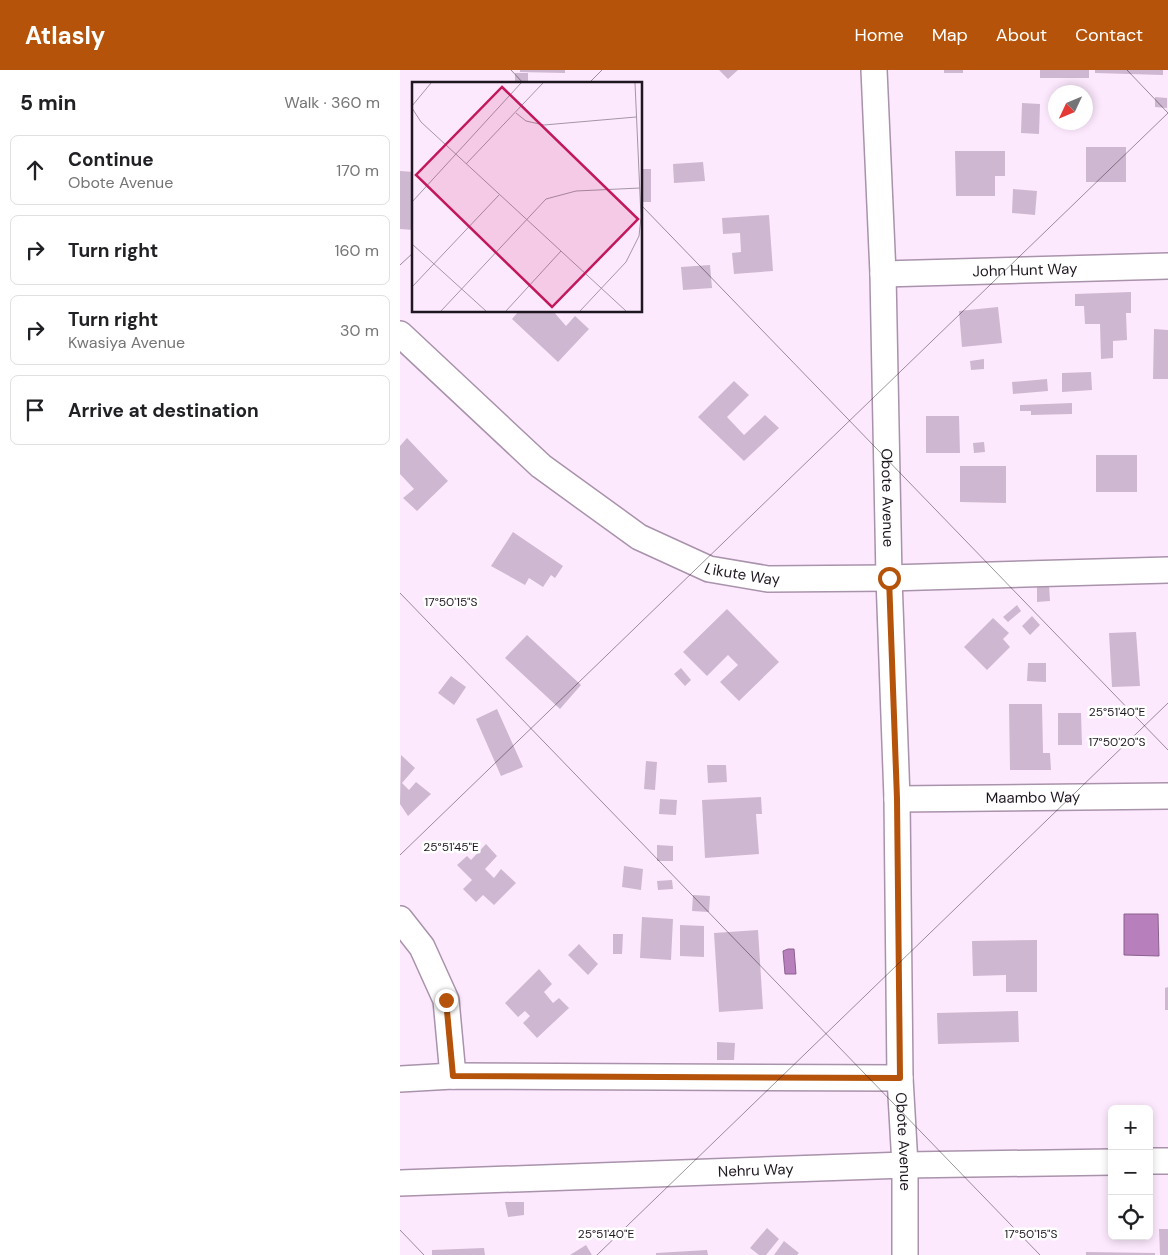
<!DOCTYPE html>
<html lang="en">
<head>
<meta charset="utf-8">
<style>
  body { margin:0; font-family:"DM Sans",sans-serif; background:#f2f2f2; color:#202124 }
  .controls { position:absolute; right:15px; bottom:15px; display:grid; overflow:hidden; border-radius:8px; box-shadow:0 2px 8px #0003 }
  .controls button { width:45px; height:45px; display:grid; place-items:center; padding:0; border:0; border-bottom:1px solid #e0e0e0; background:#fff; color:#202124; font:25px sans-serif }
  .compass { position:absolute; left:648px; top:15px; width:45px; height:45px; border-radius:50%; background:#fff; box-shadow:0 2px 8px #0003; rotate:226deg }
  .stop { position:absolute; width:15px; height:15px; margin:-11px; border:4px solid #b45309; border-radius:50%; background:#fff }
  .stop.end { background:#b45309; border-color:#fff; box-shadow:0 1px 5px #0008 }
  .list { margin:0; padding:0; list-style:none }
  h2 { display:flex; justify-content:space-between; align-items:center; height:65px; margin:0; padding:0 20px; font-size:21px }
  h2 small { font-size:16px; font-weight:400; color:#757577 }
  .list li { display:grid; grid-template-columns:32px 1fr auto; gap:15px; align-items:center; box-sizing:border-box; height:70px; margin:0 10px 10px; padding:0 10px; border:1px solid #e0e0e0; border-radius:8px }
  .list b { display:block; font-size:19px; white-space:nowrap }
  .list p { margin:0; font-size:16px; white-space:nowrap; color:#757577 }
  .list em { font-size:16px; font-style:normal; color:#757577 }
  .icon { flex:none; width:28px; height:28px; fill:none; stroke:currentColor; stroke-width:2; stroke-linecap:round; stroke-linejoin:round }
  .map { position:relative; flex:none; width:768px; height:1185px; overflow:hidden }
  header { display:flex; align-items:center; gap:30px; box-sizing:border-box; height:70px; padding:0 25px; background:#b45309; color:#fff }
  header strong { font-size:24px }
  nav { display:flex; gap:28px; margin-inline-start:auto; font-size:18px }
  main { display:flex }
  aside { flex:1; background:#fff }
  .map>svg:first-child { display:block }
  .water { fill:#b87fbd; stroke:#8a608e }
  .building { fill:#ceb7d0 }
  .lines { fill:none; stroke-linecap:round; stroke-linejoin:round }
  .minor-casing { stroke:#a992ab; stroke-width:28 }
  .minor { stroke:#fff; stroke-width:25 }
  .route { stroke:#b45309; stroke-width:6 }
  .ticks { fill:none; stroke:#1f1720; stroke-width:1; stroke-opacity:0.45 }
  .labels { text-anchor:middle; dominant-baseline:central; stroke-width:5; stroke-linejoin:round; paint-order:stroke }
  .street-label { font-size:15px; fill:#1f1720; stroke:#fff }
  .inset-road { fill:none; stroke:#a495a5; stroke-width:1 }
  .view { fill:#c2185b; fill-opacity:0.15; stroke:#c2185b; stroke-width:2.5 }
  .inset-edge { fill:none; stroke:#1f1720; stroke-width:2.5 }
  .ticks-label { font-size:12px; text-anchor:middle; fill:#1f1720; stroke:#fff; stroke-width:5; stroke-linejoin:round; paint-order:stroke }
</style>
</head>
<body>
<header>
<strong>Atlasly</strong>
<nav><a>Home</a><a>Map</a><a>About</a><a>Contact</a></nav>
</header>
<main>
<aside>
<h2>5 min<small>Walk · 360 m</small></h2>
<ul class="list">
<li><svg class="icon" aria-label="ahead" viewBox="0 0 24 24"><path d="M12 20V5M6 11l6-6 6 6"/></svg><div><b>Continue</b><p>Obote Avenue</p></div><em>170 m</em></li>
<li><svg class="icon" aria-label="right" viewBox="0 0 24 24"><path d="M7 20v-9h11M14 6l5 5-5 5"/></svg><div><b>Turn right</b></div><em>160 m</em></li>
<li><svg class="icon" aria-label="right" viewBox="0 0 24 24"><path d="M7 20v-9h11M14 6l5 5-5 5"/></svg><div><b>Turn right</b><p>Kwasiya Avenue</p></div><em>30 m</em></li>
<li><svg class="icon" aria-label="arrive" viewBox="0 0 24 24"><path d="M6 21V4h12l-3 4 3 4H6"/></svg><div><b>Arrive at destination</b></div></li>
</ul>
</aside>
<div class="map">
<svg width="768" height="1185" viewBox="0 0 768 1185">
  <rect width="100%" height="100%" fill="#fde9fe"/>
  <!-- water -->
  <path class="water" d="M724,844H758L759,886L724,885Z
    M388,879H394L396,904H385L383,881Z"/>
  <!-- building -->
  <path class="building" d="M120,0H165V3L120,2Z
    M319,0H338L328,9Z
    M544,0H563V3H544Z
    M640,0H689V8H640Z
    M695,0H763V5L695,3Z
    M115,3H128V14H115Z
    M755,27L767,28V38L755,37Z
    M622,33L640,34L639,64L621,63Z
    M686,77H726V112H686Z
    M555,81H605V106H595V126H556Z
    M303,92L305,111L274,113L273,94Z
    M241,99H251V132H241Z
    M0,101L14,102V160L0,159Z
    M613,119L637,121L635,145L612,143Z
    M369,145L373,201L334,204L332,183L341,182L340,163L323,164L322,148Z
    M310,195L312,218L283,220L281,197Z
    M731,222V243H726L727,270L713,271V288L701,289L700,254H685L684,236H675V224Z
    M598,237L602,273L562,277L559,241Z
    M119,241H153L166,256L175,246L189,259L158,292L112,249Z
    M754,259L768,260V309H753Z
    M584,289V299L571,300L570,291Z
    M691,302L692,320L662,322V303Z
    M647,309L648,321L613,324L612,312Z
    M334,311L349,325L327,347L344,365L365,345L379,358L344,391L298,347Z
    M672,333V344L631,345V341H620V335Z
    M526,346H559L560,383H526Z
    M7,368L48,411L17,441L3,428L14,419L0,404V376Z
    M584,372L585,382L574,383L573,373Z
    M696,385H737V422H696Z
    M560,396H606V433L560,432Z
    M113,462L163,496L155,508L151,505L143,517L129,508L125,515L91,496Z
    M649,514L650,531L637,532V515Z
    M617,535L621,541L608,552L603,547Z
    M327,539L379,592L339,631L320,612L338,595L328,585L307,606L283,582Z
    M632,546L640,555L630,565L622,556Z
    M593,548L609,563L603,569L610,577L587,600L564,577Z
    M736,562L740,616L712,617L709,563Z
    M127,565L181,615L160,639L105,588Z
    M628,593H646V612L627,611Z
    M281,598L291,610L285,616L274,604Z
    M51,606L66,617L54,635L38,623Z
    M609,634H642L643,683H650L651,700H610Z
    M97,639L123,697L101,706L76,649Z
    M658,643H681L682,675H658Z
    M1,685L15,698L2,713L9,720L16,712L31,724L8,746L0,734Z
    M246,691L257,692L255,720L244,719Z
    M307,695H326L327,712L308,713Z
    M361,727L362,744H356L359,784L305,788L302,730Z
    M260,729L277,730L276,745L259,744Z
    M86,774L97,786L85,799L94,808L101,799L116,813L94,835L83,825L76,832L63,819L72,810L57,795L67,786L71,790Z
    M257,775L273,776V791H257Z
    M224,796L243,799L241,820L222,817Z
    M272,810L273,819L258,820L257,811Z
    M293,825L310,826L309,842L292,841Z
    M242,847L273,849L271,890L240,888Z
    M280,855L304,856V887L280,886Z
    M358,860L363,939L319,942L314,863Z
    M213,864H223L222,884H213Z
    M637,870V922H606V905L573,906L572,871Z
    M179,874L198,894L188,905L168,885Z
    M139,899L152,914L144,922L153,933L159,928L169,938L137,968L123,953L130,946L125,941L118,947L105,933Z
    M768,917V940H765V918Z
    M618,941L619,972L538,974L537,943Z
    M317,972L335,973L334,990H317Z
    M105,1132H124V1145L108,1147Z
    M367,1158L379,1169L366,1185H359L350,1178Z
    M759,1159H768V1185H760Z
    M384,1171L399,1183L397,1185H374Z
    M186,1175L192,1185H170Z
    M84,1178L85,1185H32V1180Z
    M307,1180L308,1185H256V1183Z
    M686,1182L755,1183V1185H686Z"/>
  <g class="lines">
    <defs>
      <g id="minor">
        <path id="s1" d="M474,0L483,204L489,508L497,729L500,1008L505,1095V1185"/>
        <path id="s2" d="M483,204L768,196"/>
        <path id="s3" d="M0,264L141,396L239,467L309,499L368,509L489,508L768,500"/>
        <path id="s4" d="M497,729L768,726"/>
        <path d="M0,849L22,877L46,930L53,1006"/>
        <path d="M0,1009L53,1006L500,1008"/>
        <path d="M749,1091H768"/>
        <path id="s5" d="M0,1113L505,1095L712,1092"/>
      </g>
    </defs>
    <!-- minor casing -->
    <use href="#minor" class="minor-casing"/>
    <!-- minor -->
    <use href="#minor" class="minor"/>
  </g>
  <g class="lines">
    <!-- route -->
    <path class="route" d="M46,930L53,1006L500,1008L497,729L489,508"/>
  </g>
  <!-- ticks -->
  <path class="ticks" d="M111,0L124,14M727,0L768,43M188,14L202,0M241,135L768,680M0,195L14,182M0,523L640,1185M0,785L768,43M0,1160L24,1185M197,1185L768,633"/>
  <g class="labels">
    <!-- street labels -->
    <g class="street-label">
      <text stroke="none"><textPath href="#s2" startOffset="142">John Hunt Way</textPath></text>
      <text stroke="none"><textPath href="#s1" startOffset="428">Obote Avenue</textPath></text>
      <text stroke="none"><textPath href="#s3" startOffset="425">Likute Way</textPath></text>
      <text stroke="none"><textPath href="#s4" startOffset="136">Maambo Way</textPath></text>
      <text stroke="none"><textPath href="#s1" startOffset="1072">Obote Avenue</textPath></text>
      <text stroke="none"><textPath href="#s5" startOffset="356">Nehru Way</textPath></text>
    </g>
  </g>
  <!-- overview -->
  <g transform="translate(12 12)">
    <rect width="230" height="230" fill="#fde9fe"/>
    <path class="inset-road" d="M0,24L19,1M0,26L9,40L214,229M104,31L114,39L132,43L224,35M54,82L131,1M0,120L109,1M0,162L74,229M0,205L87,113M29,229L134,117L164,109L228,106M94,229L149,169M168,229L214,180L227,154L229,135L223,1"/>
    <path class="view" d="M90,5L226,137L140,225L4,93Z"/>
    <rect width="230" height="230" class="inset-edge"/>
  </g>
  <g class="ticks-label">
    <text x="51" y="536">17°50'15"S</text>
    <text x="717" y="646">25°51'40"E</text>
    <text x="717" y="676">17°50'20"S</text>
    <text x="51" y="781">25°51'45"E</text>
    <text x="631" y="1168">17°50'15"S</text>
    <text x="206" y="1168">25°51'40"E</text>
  </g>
</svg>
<div class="controls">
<button>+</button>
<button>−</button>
<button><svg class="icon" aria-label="locate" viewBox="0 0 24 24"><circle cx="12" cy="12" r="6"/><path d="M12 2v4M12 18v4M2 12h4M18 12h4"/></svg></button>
</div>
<svg class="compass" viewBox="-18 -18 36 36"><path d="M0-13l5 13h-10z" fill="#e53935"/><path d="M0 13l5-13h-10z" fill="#757577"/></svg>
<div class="stop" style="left:489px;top:508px"></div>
<div class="stop end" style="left:46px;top:930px"></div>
</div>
</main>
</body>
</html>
